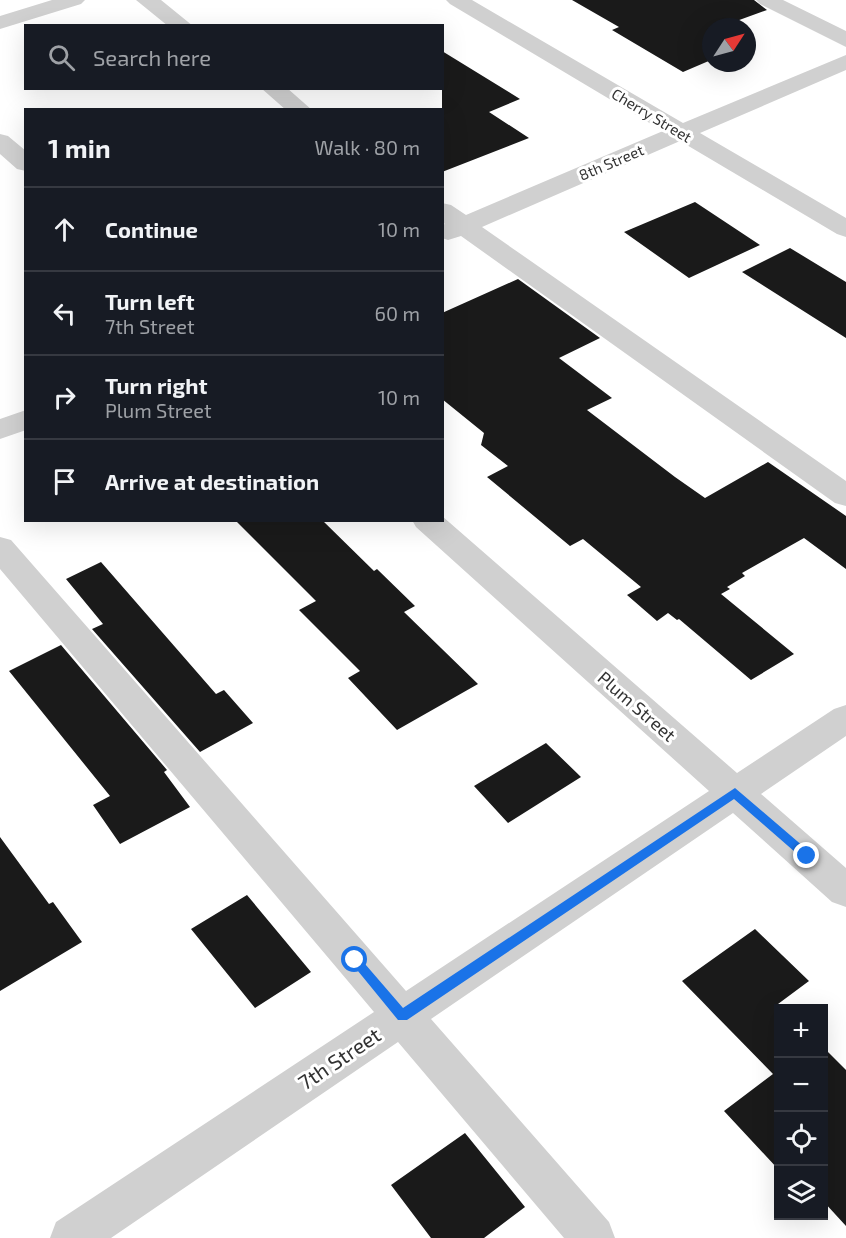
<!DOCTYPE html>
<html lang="en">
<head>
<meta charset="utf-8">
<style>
  body { margin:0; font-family:"Exo 2",sans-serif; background:#242831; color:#f1f3f6 }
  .controls { position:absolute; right:18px; bottom:18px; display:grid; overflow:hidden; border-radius:0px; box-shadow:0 6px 24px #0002 }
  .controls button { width:54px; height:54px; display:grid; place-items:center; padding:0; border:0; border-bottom:2px solid #363941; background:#171b24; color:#f1f3f6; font:30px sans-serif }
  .compass { position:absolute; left:702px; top:18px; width:54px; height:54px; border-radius:50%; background:#171b24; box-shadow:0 6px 24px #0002; rotate:54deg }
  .stop { position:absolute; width:18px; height:18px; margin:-14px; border:4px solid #1a73e8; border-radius:50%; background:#fff }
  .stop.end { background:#1a73e8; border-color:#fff; box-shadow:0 2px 6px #0008 }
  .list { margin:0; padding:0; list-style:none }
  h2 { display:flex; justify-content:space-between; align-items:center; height:78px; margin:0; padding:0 24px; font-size:26px }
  h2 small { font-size:20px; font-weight:400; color:#9ea1a6 }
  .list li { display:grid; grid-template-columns:39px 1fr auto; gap:18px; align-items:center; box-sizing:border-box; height:84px; padding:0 24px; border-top:2px solid #363941 }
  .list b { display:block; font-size:22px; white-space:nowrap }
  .list p { margin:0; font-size:20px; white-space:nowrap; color:#9ea1a6 }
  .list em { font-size:20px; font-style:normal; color:#9ea1a6 }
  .icon { flex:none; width:33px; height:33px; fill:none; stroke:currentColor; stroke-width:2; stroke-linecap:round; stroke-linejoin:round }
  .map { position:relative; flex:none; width:846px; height:1238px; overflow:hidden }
  .search { position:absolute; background:#171b24; box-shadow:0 6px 24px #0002; left:24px; top:24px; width:420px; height:66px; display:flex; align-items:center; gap:15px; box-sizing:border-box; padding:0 21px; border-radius:0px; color:#9ea1a6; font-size:22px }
  .panel { position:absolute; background:#171b24; box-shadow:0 6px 24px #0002; left:24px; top:108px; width:420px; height:414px; border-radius:0px }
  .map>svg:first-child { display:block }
  .building { fill:#1a1a1a }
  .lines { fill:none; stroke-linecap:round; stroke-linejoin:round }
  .minor { fill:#d0d0d0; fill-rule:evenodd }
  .route { fill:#1a73e8 }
  .labels { text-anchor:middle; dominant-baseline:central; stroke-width:6; stroke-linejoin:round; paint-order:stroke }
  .far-street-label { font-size:15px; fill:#333; stroke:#fff }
  .street-label { font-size:18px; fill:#333; stroke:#fff }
  .near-street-label { font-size:21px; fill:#333; stroke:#fff }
</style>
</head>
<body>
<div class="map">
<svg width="846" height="1238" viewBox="0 0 846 1238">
  <rect width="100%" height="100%" fill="#fff"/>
  <!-- building -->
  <path class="building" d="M572,0H754L767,10L720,27H711V60L683,72L612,30L619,27Z
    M442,51L520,99L489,112L529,138L442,172Z
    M695,202L760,245L689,278L624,232Z
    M790,248L846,282V338L742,272Z
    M518,279L600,338L559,358L612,398L587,410L675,477L705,498L768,462L846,516V569L804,538L742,573L745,576L727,587L730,589L721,594L794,654L751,680L679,619L677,620L668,613L657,621L627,595L641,587L583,539L570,546L487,477L508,466L481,445L484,433L442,399V313Z
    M235,520H322L374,571L377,569L415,606L404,612L478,684L397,730L348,678L360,671L299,610L316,601Z
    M101,562L216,694L224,690L253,723L200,752L92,629L103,624L66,579Z
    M61,645L167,770L164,772L190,807L120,844L93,805L110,796L9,671Z
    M546,743L581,777L508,823L474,786Z
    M0,837L49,904L53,902L82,942L0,991Z
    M247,895L311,972L255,1008L191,929Z
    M755,929L809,981L778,1004L783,1008H778V1169L724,1111L773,1074L682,981Z
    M824,1048L846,1070V1226L824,1202Z
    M465,1133L525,1207L484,1238H431L391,1185Z"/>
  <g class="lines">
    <!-- minor -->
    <path class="minor" d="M52,0H85L81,4L0,29V16Z
      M136,0H161L193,26H168Z
      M446,0H472L683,123L846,55V70L700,133L846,218V237L837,234L680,141L482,227L846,481V506L835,503L461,236L448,240L442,238V225L445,224L442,222V203L451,205L466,215L663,131L450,4Z
      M756,0H783L846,31V47L760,4Z
      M261,88H287L312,110H286Z
      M0,134L8,136L26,151V171L17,169L0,154Z
      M26,410V430L0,439V419Z
      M442,516L737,773L834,709L846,705V736L761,794L846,868V907L832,902L733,813L431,1019L609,1222L615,1238H564L398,1042L111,1238H50L56,1222L374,1012L0,569V537L11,540L406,991L709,791L416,527L412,520H442Z"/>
  </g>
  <!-- route -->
  <path class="route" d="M735,788L811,853V859H803L734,799L407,1020H398L349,960L355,955L359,957L403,1008Z"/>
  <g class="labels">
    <!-- far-street labels -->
    <g class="far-street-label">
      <text transform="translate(652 115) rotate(31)">Cherry Street</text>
      <text transform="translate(611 162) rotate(-23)">8th Street</text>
    </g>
    <!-- street labels -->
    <g class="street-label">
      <text transform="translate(637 706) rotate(41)">Plum Street</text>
    </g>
    <!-- near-street labels -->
    <g class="near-street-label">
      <text transform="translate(339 1058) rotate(-34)">7th Street</text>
    </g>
  </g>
</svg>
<div class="controls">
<button>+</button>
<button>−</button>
<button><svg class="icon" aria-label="locate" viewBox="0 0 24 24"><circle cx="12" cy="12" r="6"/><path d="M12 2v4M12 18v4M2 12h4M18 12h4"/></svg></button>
<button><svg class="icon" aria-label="layers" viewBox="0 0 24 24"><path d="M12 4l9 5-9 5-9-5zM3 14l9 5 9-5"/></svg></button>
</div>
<svg class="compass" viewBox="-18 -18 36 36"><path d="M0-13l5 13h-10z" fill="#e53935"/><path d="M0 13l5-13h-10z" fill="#9ea1a6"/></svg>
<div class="stop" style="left:355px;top:960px"></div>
<div class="stop end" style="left:807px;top:856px"></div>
<div class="search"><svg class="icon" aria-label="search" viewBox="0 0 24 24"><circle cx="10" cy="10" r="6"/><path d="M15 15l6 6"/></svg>Search here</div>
<section class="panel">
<h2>1 min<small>Walk · 80 m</small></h2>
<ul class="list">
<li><svg class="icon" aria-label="ahead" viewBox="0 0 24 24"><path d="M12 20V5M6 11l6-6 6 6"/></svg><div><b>Continue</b></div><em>10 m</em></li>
<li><svg class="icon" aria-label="left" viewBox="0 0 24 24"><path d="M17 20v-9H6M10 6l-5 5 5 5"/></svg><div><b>Turn left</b><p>7th Street</p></div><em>60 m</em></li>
<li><svg class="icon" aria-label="right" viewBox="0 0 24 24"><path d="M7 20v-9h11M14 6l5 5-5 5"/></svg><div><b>Turn right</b><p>Plum Street</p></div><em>10 m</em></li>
<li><svg class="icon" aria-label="arrive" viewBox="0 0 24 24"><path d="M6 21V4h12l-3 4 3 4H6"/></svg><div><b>Arrive at destination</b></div></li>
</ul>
</section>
</div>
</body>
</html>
